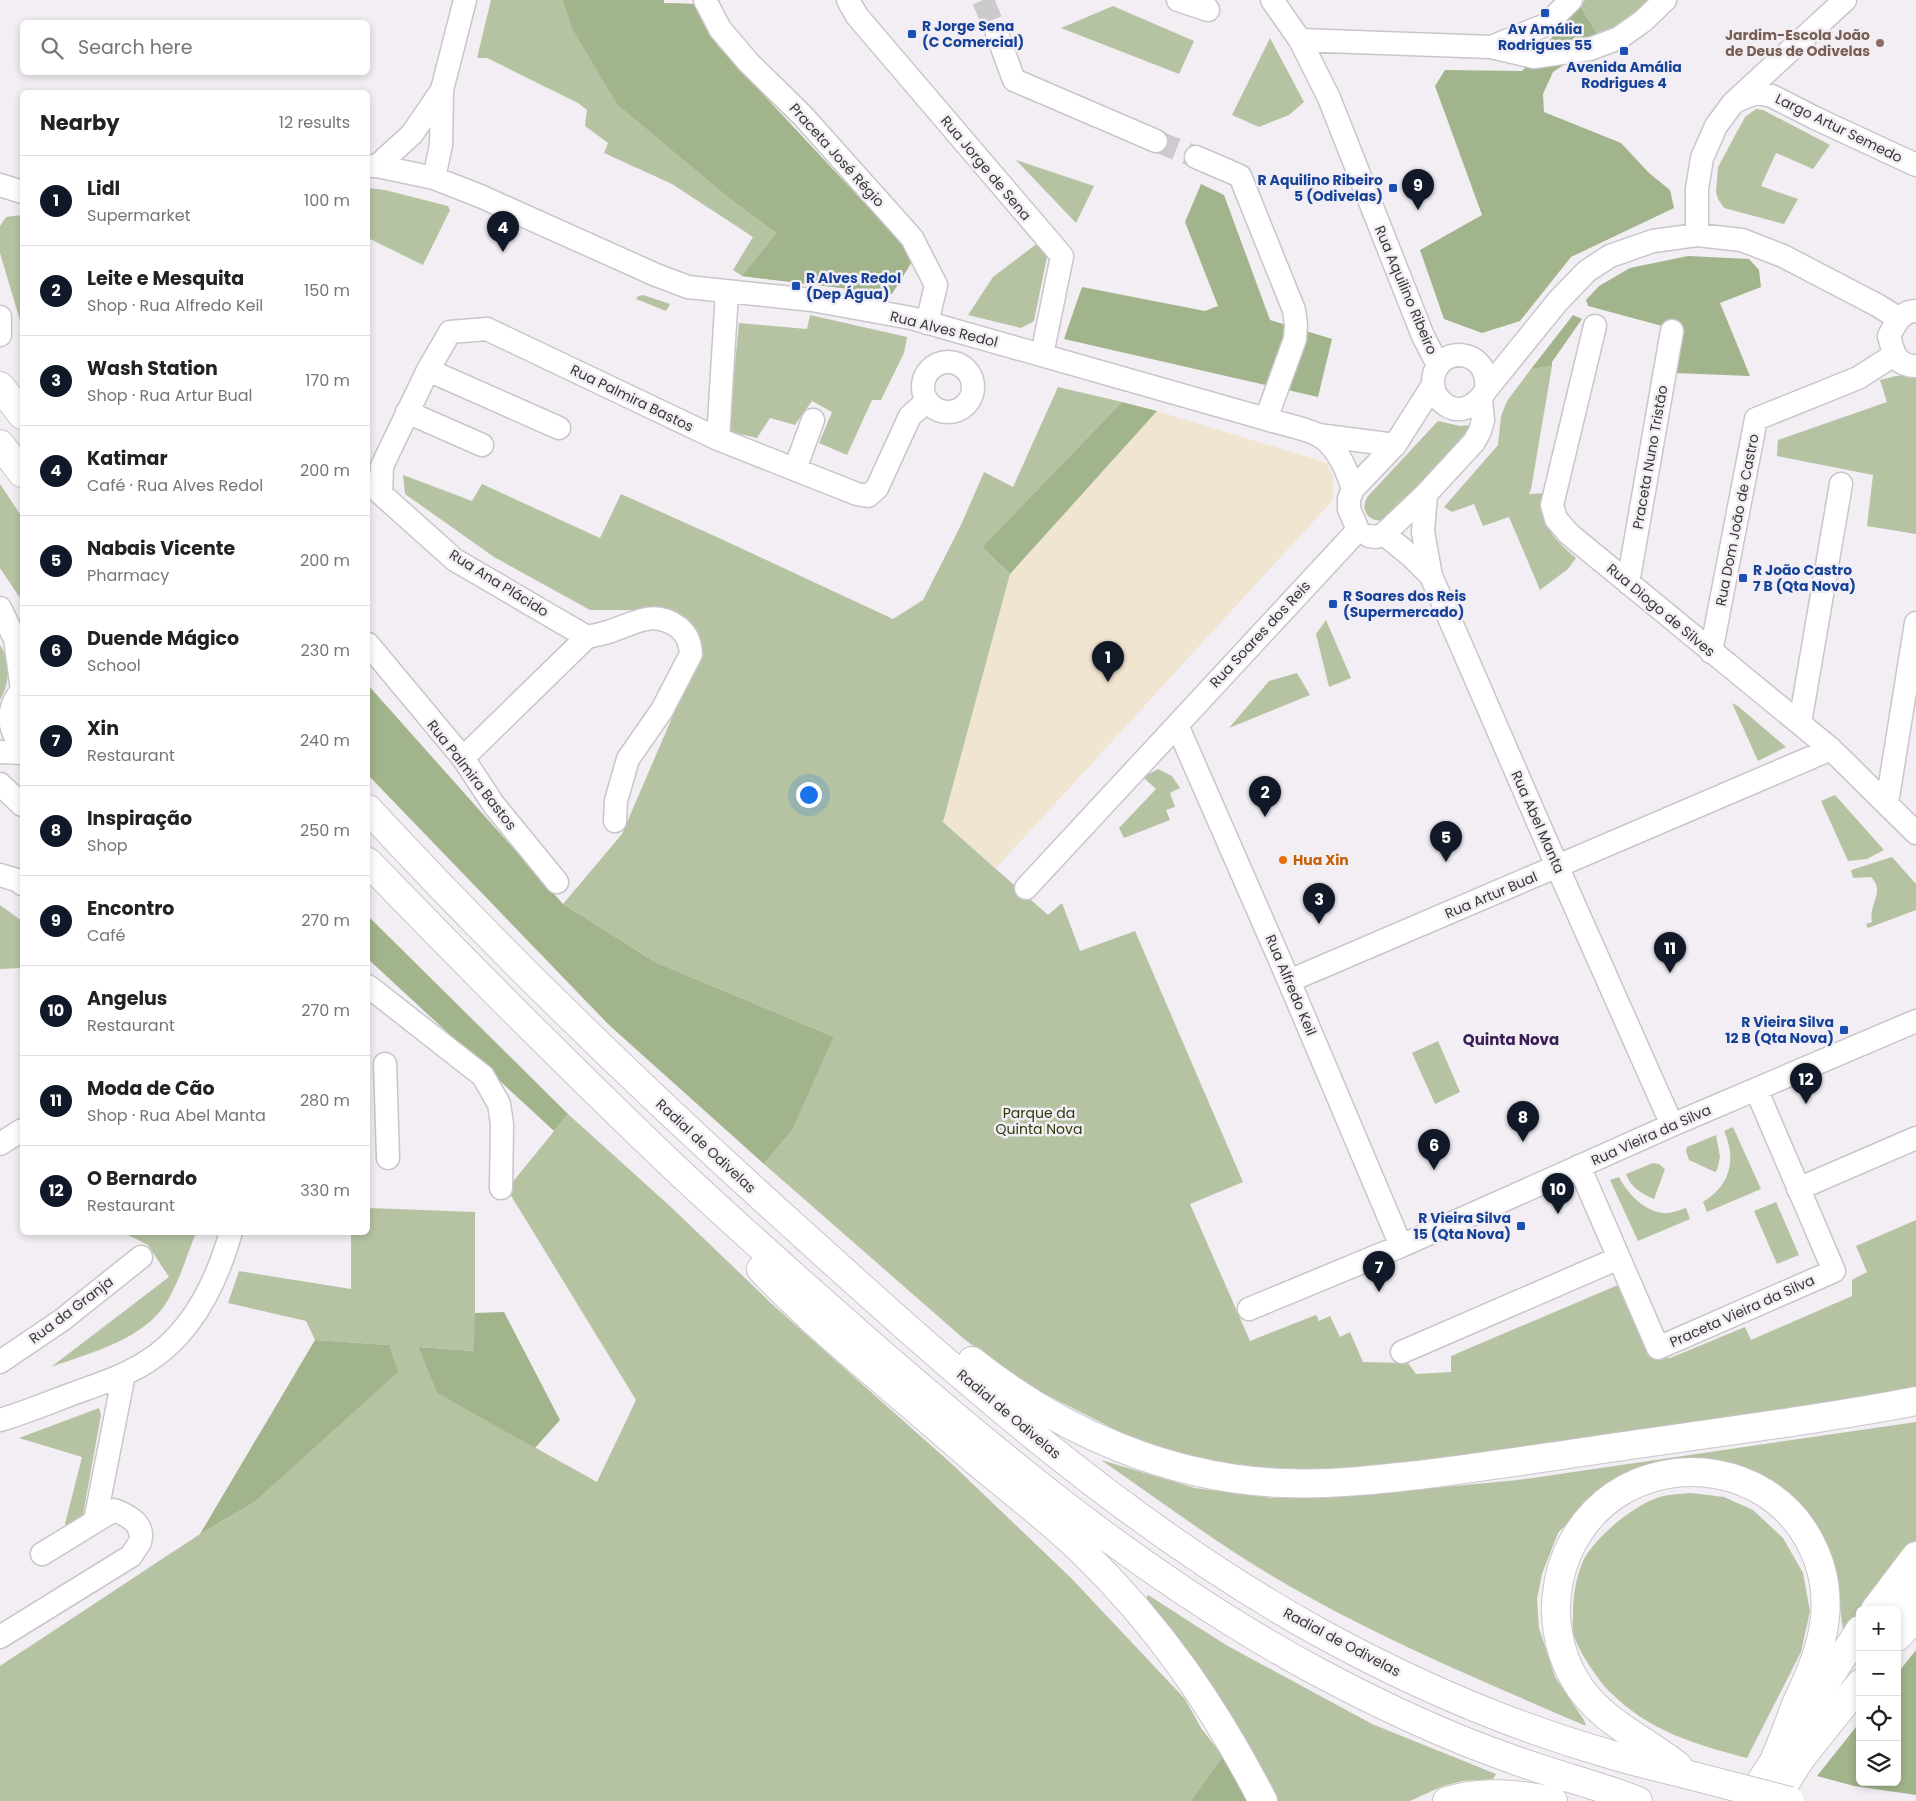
<!DOCTYPE html>
<html lang="en">
<head>
<meta charset="utf-8">
<style>
  body { margin:0; font-family:Poppins,sans-serif; background:#f2f2f2; color:#222 }
  .controls { position:absolute; right:15px; bottom:15px; display:grid; overflow:hidden; border-radius:8px; box-shadow:0 2px 8px #0003 }
  .controls button { width:45px; height:45px; display:grid; place-items:center; padding:0; border:0; border-bottom:1px solid #e0e0e0; background:#fff; color:#222; font:25px sans-serif }
  .you { position:absolute; left:808px; top:794px; width:18px; height:18px; margin:-12px; border:4px solid #fff; border-radius:50%; background:#1a73e8; box-shadow:0 0 0 8px #1a73e833 }
  .badge { display:grid; place-items:center; width:32px; height:32px; border-radius:50%; background:#111827; color:#fff; font-size:16px; font-weight:700 }
  .pin { position:absolute; translate:-50% -41px; filter:drop-shadow(0 1px 2px #0008) }
  .pin::after { content:''; position:absolute; top:26px; width:18px; height:15px; background:inherit; clip-path:polygon(0 0,100% 0,50% 100%) }
  .list { margin:0; padding:0; list-style:none }
  h2 { display:flex; justify-content:space-between; align-items:center; height:65px; margin:0; padding:0 20px; font-size:21px }
  h2 small { font-size:16px; font-weight:400; color:#767676 }
  .list li { display:grid; grid-template-columns:32px 1fr auto; gap:15px; align-items:center; box-sizing:border-box; height:90px; padding:0 20px; border-top:1px solid #e0e0e0 }
  .list b { display:block; font-size:19px; white-space:nowrap }
  .list p { margin:0; font-size:16px; white-space:nowrap; color:#767676 }
  .list em { font-size:16px; font-style:normal; color:#767676 }
  .icon { flex:none; width:28px; height:28px; fill:none; stroke:currentColor; stroke-width:2; stroke-linecap:round; stroke-linejoin:round }
  .map { position:relative; flex:none; width:1916px; height:1801px; overflow:hidden }
  .search { position:absolute; background:#fff; box-shadow:0 2px 8px #0003; left:20px; top:20px; width:350px; height:55px; display:flex; align-items:center; gap:12px; box-sizing:border-box; padding:0 18px; border-radius:8px; color:#767676; font-size:19px }
  .panel { position:absolute; background:#fff; box-shadow:0 2px 8px #0003; left:20px; top:90px; width:350px; height:1145px; border-radius:8px }
  .map>svg:first-child { display:block }
  .commercial { fill:#efe5d0 }
  .green { fill:#b6c3a3 }
  .forest { fill:#a2b48b }
  .lines { fill:none; stroke-linecap:round; stroke-linejoin:round }
  .minor-tunnel { stroke:#cdcace; stroke-width:22; stroke-dasharray:22 11; stroke-linecap:butt }
  .minor-casing { stroke:#c9c5ca; stroke-width:25 }
  .primary-casing { stroke:#c9c5ca; stroke-width:30 }
  .trunk-casing { stroke:#c9c5ca; stroke-width:30 }
  .minor { stroke:#fff; stroke-width:22 }
  .primary { stroke:#fff; stroke-width:28 }
  .trunk { stroke:#fff; stroke-width:28 }
  .trunk-bridge-casing { stroke:#c9c5ca; stroke-width:30; stroke-linecap:butt }
  .trunk-bridge { stroke:#fff; stroke-width:28 }
  .transit-dot { fill:#1a4fb4; stroke:#f2eef3; stroke-width:2 }
  .education-dot { fill:#8d6e63; stroke:#f2eef3; stroke-width:2 }
  .food-dot { fill:#e8710a; stroke:#f2eef3; stroke-width:2 }
  .labels { text-anchor:middle; dominant-baseline:central; stroke-width:5; stroke-linejoin:round; paint-order:stroke }
  .transit-label { font-size:14px; font-weight:bold; fill:#164399; stroke:#f2eef3; text-anchor:start }
  .education-label { font-size:14px; font-weight:bold; fill:#785e54; stroke:#f2eef3; text-anchor:end }
  .street-label { font-size:14px; fill:#393839; stroke:#f2eef3 }
  .food-label { font-size:14px; font-weight:bold; fill:#c56008; stroke:#f2eef3; text-anchor:start }
  .park-label { font-size:14px; fill:#2a3a0a; stroke:#f2eef3 }
  .neighbourhood-label { font-size:15px; font-weight:bold; fill:#381d56; stroke:#f2eef3 }
</style>
</head>
<body>
<div class="map">
<svg width="1916" height="1801" viewBox="0 0 1916 1801">
  <rect width="100%" height="100%" fill="#f2eef3"/>
  <!-- commercial -->
  <path class="commercial" d="M1157,411L1327,463L1333,476V500L996,868L943,822L1010,574Z"/>
  <!-- green -->
  <path class="green" d="M491,0H664V3L696,4L717,45L892,294L742,276L733,270L753,237L672,184L604,153L608,143L585,126L587,110L578,103L487,58H477Z
    M1585,0H1647L1653,2L1601,40L1580,6Z
    M1113,6L1194,41L1179,74L1061,28Z
    M1270,38L1304,102L1289,115L1259,127L1232,115Z
    M1756,109L1763,110L1830,145L1813,169L1776,153L1761,186L1798,199L1784,224L1724,208L1718,199L1716,192L1718,167L1745,117Z
    M1016,160L1094,186L1076,223Z
    M368,188L385,190L448,206L450,210L423,265L368,238Z
    M22,215V327L0,253V226L6,217Z
    M1039,242L1047,257L1034,321L1021,328L968,315L993,277Z
    M643,295L670,304L666,311L636,299L638,296Z
    M810,315L907,337L904,353L881,400H872L847,455L819,443L832,412L812,401L795,425L770,418L757,438L731,432L730,416L739,323L807,329Z
    M1552,366L1531,489L1529,494L1545,493C1543,529 1550,535 1576,558L1568,569L1540,590L1509,517L1483,526L1474,504L1452,512L1444,507L1498,445L1501,416L1507,401L1531,369Z
    M1896,376H1916V534L1867,526L1873,475L1777,456L1778,440L1887,402L1880,380Z
    M1058,387L1122,402L982,547L1010,574L943,822L1048,915L1062,903L1080,951L1135,931L1243,1182L1190,1204L1250,1341L1316,1315L1319,1321L1330,1316L1340,1337L1350,1332L1363,1362L1408,1363L1416,1374L1451,1372V1356L1618,1285C1621,1288 1624,1291 1626,1294C1638,1316 1636,1359 1670,1358L1745,1327L1751,1340L1852,1296V1280L1867,1272L1856,1246L1916,1220V1388L1846,1402L1399,1467L1316,1470L1257,1467L1185,1458L1126,1435L1027,1385L964,1339L764,1164L793,1129L834,1037L655,962L563,904L622,834L699,655L662,610H590L494,557L405,494L403,475L472,501L482,484L600,538L621,494L719,538L893,619L923,600L961,525L984,472L1013,487Z
    M1438,421L1460,426L1471,425L1461,442L1390,517L1385,521C1368,522 1359,510 1368,496Z
    M0,484L22,517V601L0,568Z
    M1326,620L1351,678L1329,687L1316,634Z
    M0,645C11,661 10,683 0,700Z
    M1297,673L1310,695L1229,728L1269,681Z
    M1732,703L1738,706L1786,747L1758,761Z
    M1158,769L1172,776L1180,788L1170,793L1175,807L1166,810L1170,820L1124,838L1119,828L1156,789L1143,777Z
    M1835,795L1884,850L1867,859L1848,861L1821,801Z
    M1892,857L1916,884V910L1868,928L1866,924L1872,922C1868,904 1886,892 1871,877L1853,878L1851,870Z
    M0,905L22,921V968L0,969Z
    M1438,1041L1460,1092L1435,1104L1412,1053Z
    M568,1114L672,1208L773,1305L953,1465L1072,1579L1185,1699L1201,1728L1223,1756L1192,1801H0V1666L200,1534L253,1503L389,1345L315,1340L306,1321L228,1303L239,1271L351,1289V1233L368,1232V1208L475,1212V1351L418,1347L437,1393L597,1482L636,1400L507,1189Z
    M1733,1127L1761,1189L1707,1212L1703,1202C1730,1186 1737,1160 1724,1131Z
    M1716,1135L1720,1157L1717,1170L1715,1172L1689,1160L1686,1151L1687,1147Z
    M1653,1163L1659,1164L1665,1169L1654,1199C1642,1194 1630,1187 1626,1174Z
    M1619,1177C1627,1193 1644,1211 1663,1213C1671,1214 1679,1210 1686,1208L1690,1219L1638,1241L1610,1180Z
    M1776,1202L1799,1255L1777,1264L1754,1211Z
    M124,1233H196C187,1255 180,1279 168,1300C146,1339 90,1353 51,1367L169,1277L148,1245Z
    M99,1408L101,1415L82,1520L68,1526L65,1524L82,1457L19,1438Z
    M1916,1422V1542L1843,1630L1835,1573L1727,1465L1577,1513L1558,1533L1542,1574L1537,1599L1539,1628L1555,1677L1584,1720L1586,1726C1492,1685 1397,1646 1307,1596C1235,1557 1169,1507 1101,1460L1195,1488L1272,1498H1327L1518,1480Z
    M1691,1493L1724,1497L1753,1510L1783,1538L1803,1573L1810,1611L1801,1652L1747,1758C1694,1744 1651,1732 1611,1693C1599,1682 1576,1648 1573,1632C1572,1627 1573,1619 1573,1613C1573,1596 1576,1577 1583,1561C1594,1538 1633,1506 1657,1498C1667,1494 1680,1494 1691,1493Z
    M1148,1595L1226,1645L1372,1724L1496,1774L1493,1779L1463,1781L1443,1786L1410,1801H1276C1265,1779 1255,1757 1243,1736C1216,1687 1182,1642 1145,1600Z"/>
  <!-- forest -->
  <path class="forest" d="M563,0H664V3L696,4L717,45L915,257L892,294L742,276L777,233L727,196L617,104L572,28Z
    M1580,6L1601,40L1553,72L1543,94L1544,112L1621,143L1649,173L1670,190L1674,208L1571,257L1520,321L1482,333L1444,319L1420,250L1482,215L1435,86L1445,70L1522,71Z
    M1201,184L1224,195L1270,320L1332,339L1318,397L1064,339L1082,287L1205,311L1218,306L1185,222Z
    M1688,256L1749,259L1759,270L1761,287L1720,303L1750,376L1675,373L1677,330L1588,306L1586,300L1599,286L1630,268Z
    M1573,315L1582,319L1552,362V366L1531,369Z
    M1122,402L1157,411L1010,574L982,547Z
    M368,685L563,904L655,962L834,1037L793,1129L764,1164L609,1025L368,775Z
    M368,916L568,1114L554,1131L368,959Z
    M504,1312L560,1420L535,1448L437,1393L418,1347L474,1351L475,1313Z
    M315,1340L389,1345L398,1372L253,1503L200,1534Z
    M1916,1650V1795L1854,1786L1817,1776L1860,1722V1782H1897V1674Z
    M1223,1756L1247,1801H1193L1192,1800Z"/>
  <g class="lines">
    <!-- minor-tunnel -->
    <path class="minor-tunnel" d="M983,0L997,34
      M1156,141L1196,157"/>
    <defs>
      <path id="minor" d="M705,0L720,29L749,63L803,116L912,238L936,285L927,323
        M848,0L857,16L1062,256L1042,355
        M1178,0L1208,10L1201,0
        M1272,0L1300,40L1329,98L1423,336L1438,365
        M997,34L1014,80L1156,141
        M1300,40L1491,47L1534,57L1590,49L1619,38L1643,21L1665,0
        M1491,47L1543,26L1552,19L1571,0
        M1736,101L1756,93L1772,96L1815,118L1916,165
        M1196,157L1240,176L1294,310L1296,325L1295,339L1266,419
        M368,166H377L434,178L480,196L656,275L688,287L812,300L911,318L1266,419C1282,424 1301,427 1316,434C1336,443 1347,470 1353,489
        M377,166L412,134L442,90
        M434,178L441,145L442,90L465,0
        M0,185L22,192
        M1697,235V189L1702,158L1716,126L1733,103L1845,0
        M1916,311C1901,311 1895,324 1889,336C1893,352 1896,366 1916,366
        M0,317V335
        M1595,326L1552,505L1556,519L1569,534L1831,749L1916,833
        M923 387a25 25 0 1 1 50 0a25 25 0 1 1-50 0Z
        M428,370L559,428
        M1486,390C1491,346 1434,344 1433,382C1433,389 1436,397 1442,402C1458,417 1477,406 1486,390L1558,301L1587,271L1610,256L1653,241L1697,235L1742,240L1783,256L1877,305L1898,318
        M407,412L482,445
        M1318,435L1395,445
        M718,439L727,292
        M795,469L813,420
        M370,484L455,560L587,637
        M381,494L382,466L428,370L450,332L487,329L718,439L857,494L868,496L877,488L910,416L927,401
        M1426,494L1423,532L1431,576
        M1358,530L1349,509V499L1353,489L1395,445L1433,385
        M1384,534L1411,556L1431,576L1557,866L1672,1125
        M1369,536L1376,537L1384,534L1426,494L1474,442L1480,431L1483,420L1481,399
        M1628,583L1672,331
        M0,608L15,639L22,690
        M368,644L463,758L494,805L557,882
        M1711,652L1756,419L1858,378L1894,355
        M22,690C7,707 6,728 22,745
        M1800,723L1841,484
        M1177,725L1289,981L1401,1246
        M0,752L22,753
        M463,758L587,637C595,635 603,634 611,631C635,623 654,609 678,627C687,634 690,642 691,654L662,710L628,759L616,801L615,821
        M0,784L22,805
        M1887,803L1916,623
        M0,875L20,881L22,884
        M1026,888L1358,530
        M1289,981L1831,749
        M368,986L483,1076L499,1104L502,1124L501,1188
        M385,1064L388,1158
        M0,1144L22,1130
        M1579,1166L1658,1348L1834,1271L1756,1089
        M1798,1189L1916,1138
        M1249,1309L1401,1246L1672,1125L1916,1021
        M1402,1352L1619,1258
        M0,1362L62,1320L141,1257
        M0,1420C24,1413 48,1403 72,1394C97,1385 125,1376 148,1361C192,1333 217,1281 231,1232
        M95,1521L124,1374
        M0,1637L131,1556C134,1551 138,1546 140,1542C145,1524 128,1515 114,1510L42,1554"/>
      <path id="primary" d="M1875,1610L1916,1556
        M1897,1611L1916,1586
        M1748,1801L1860,1630
        M1774,1801L1814,1737"/>
      <path id="trunk" d="M0,386L22,415
        M0,444L22,473
        M368,809C504,956 648,1095 797,1229C960,1377 1130,1529 1324,1635C1414,1684 1511,1726 1609,1754C1635,1762 1662,1768 1689,1775
        M368,862C461,958 555,1053 652,1146C719,1211 790,1273 860,1335C1003,1460 1150,1582 1318,1672C1380,1705 1443,1735 1509,1758C1551,1774 1596,1784 1638,1801
        M761,1269C801,1312 847,1350 892,1389C921,1413 949,1438 978,1463C1013,1492 1049,1519 1082,1551C1159,1626 1214,1706 1263,1801
        M972,1361C1060,1431 1169,1479 1283,1483C1334,1485 1384,1479 1435,1473C1493,1465 1551,1457 1610,1448C1668,1440 1727,1431 1785,1423C1829,1416 1873,1410 1916,1401
        M1897,1637L1916,1618
        M1801,1758L1860,1684
        M1678,1766C1643,1738 1599,1721 1575,1680C1539,1619 1555,1536 1615,1495C1675,1455 1762,1468 1803,1530C1820,1556 1828,1585 1825,1617C1822,1650 1808,1678 1795,1707C1789,1723 1783,1740 1776,1756
        M1447,1801C1482,1790 1518,1794 1553,1801"/>
    </defs>
    <!-- minor casing -->
    <use href="#minor" class="minor-casing"/>
    <!-- primary casing -->
    <use href="#primary" class="primary-casing"/>
    <!-- trunk casing -->
    <use href="#trunk" class="trunk-casing"/>
    <!-- minor -->
    <use href="#minor" class="minor"/>
    <!-- primary -->
    <use href="#primary" class="primary"/>
    <!-- trunk -->
    <use href="#trunk" class="trunk"/>
    <defs>
      <path id="trunk-bridge" d="M1689,1775L1790,1801"/>
    </defs>
    <!-- trunk-bridge casing -->
    <use href="#trunk-bridge" class="trunk-bridge-casing"/>
    <!-- trunk-bridge -->
    <use href="#trunk-bridge" class="trunk-bridge"/>
  </g>
  <!-- markers -->
  <g class="transit-dot">
    <rect x="1540" y="8" width="10" height="10" rx="2.5"/>
    <rect x="907" y="29" width="10" height="10" rx="2.5"/>
    <rect x="1619" y="46" width="10" height="10" rx="2.5"/>
    <rect x="1388" y="183" width="10" height="10" rx="2.5"/>
    <rect x="791" y="281" width="10" height="10" rx="2.5"/>
    <rect x="1738" y="573" width="10" height="10" rx="2.5"/>
    <rect x="1328" y="599" width="10" height="10" rx="2.5"/>
    <rect x="1839" y="1025" width="10" height="10" rx="2.5"/>
    <rect x="1516" y="1221" width="10" height="10" rx="2.5"/>
  </g>
  <circle class="education-dot" cx="1880" cy="43" r="5"/>
  <circle class="food-dot" cx="1283" cy="860" r="5"/>
  <g class="labels">
    <!-- transit labels -->
    <g class="transit-label">
      <text x="922" y="26">R Jorge Sena<tspan x="922" dy="16">(C Comercial)</tspan></text>
      <text x="1545" y="29" text-anchor="middle">Av Amália<tspan x="1545" dy="16">Rodrigues 55</tspan></text>
      <text x="1624" y="67" text-anchor="middle">Avenida Amália<tspan x="1624" dy="16">Rodrigues 4</tspan></text>
      <text x="1383" y="180" text-anchor="end">R Aquilino Ribeiro<tspan x="1383" dy="16">5 (Odivelas)</tspan></text>
      <text x="806" y="278">R Alves Redol<tspan x="806" dy="16">(Dep Água)</tspan></text>
      <text x="1753" y="570">R João Castro<tspan x="1753" dy="16">7 B (Qta Nova)</tspan></text>
      <text x="1343" y="596">R Soares dos Reis<tspan x="1343" dy="16">(Supermercado)</tspan></text>
      <text x="1834" y="1022" text-anchor="end">R Vieira Silva<tspan x="1834" dy="16">12 B (Qta Nova)</tspan></text>
      <text x="1511" y="1218" text-anchor="end">R Vieira Silva<tspan x="1511" dy="16">15 (Qta Nova)</tspan></text>
    </g>
    <!-- education labels -->
    <g class="education-label">
      <text x="1870" y="35">Jardim-Escola João<tspan x="1870" dy="16">de Deus de Odivelas</tspan></text>
    </g>
    <!-- street labels -->
    <g class="street-label">
      <text transform="translate(1839 128) rotate(26)">Largo Artur Semedo</text>
      <text transform="translate(837 155) rotate(48)">Praceta José Régio</text>
      <text transform="translate(986 168) rotate(50)">Rua Jorge de Sena</text>
      <text transform="translate(1406 290) rotate(67)">Rua Aquilino Ribeiro</text>
      <text transform="translate(944 329) rotate(14)">Rua Alves Redol</text>
      <text transform="translate(632 398) rotate(26)">Rua Palmira Bastos</text>
      <text transform="translate(1650 457) rotate(-80)">Praceta Nuno Tristão</text>
      <text transform="translate(1737 520) rotate(-79)">Rua Dom João de Castro</text>
      <text transform="translate(499 583) rotate(32)">Rua Ana Plácido</text>
      <text transform="translate(1661 610) rotate(40)">Rua Diogo de Silves</text>
      <text transform="translate(1260 634) rotate(-47)">Rua Soares dos Reis</text>
      <text transform="translate(472 775) rotate(52)">Rua Palmira Bastos</text>
      <text transform="translate(1538 822) rotate(66)">Rua Abel Manta</text>
      <text transform="translate(1491 895) rotate(-23)">Rua Artur Bual</text>
      <text transform="translate(1291 985) rotate(67)">Rua Alfredo Keil</text>
      <text transform="translate(1651 1135) rotate(-24)">Rua Vieira da Silva</text>
      <text transform="translate(706 1146) rotate(43)">Radial de Odivelas</text>
      <text transform="translate(71 1310) rotate(-37)">Rua da Granja</text>
      <text transform="translate(1742 1311) rotate(-24)">Praceta Vieira da Silva</text>
      <text transform="translate(1009 1414) rotate(40)">Radial de Odivelas</text>
      <text transform="translate(1342 1642) rotate(28)">Radial de Odivelas</text>
    </g>
    <!-- food labels -->
    <g class="food-label">
      <text x="1293" y="860">Hua Xin</text>
    </g>
    <!-- park labels -->
    <g class="park-label">
      <text x="1039" y="1113">Parque da<tspan x="1039" dy="16">Quinta Nova</tspan></text>
    </g>
    <!-- neighbourhood labels -->
    <g class="neighbourhood-label">
      <text x="1511" y="1039">Quinta Nova</text>
    </g>
  </g>
</svg>
<div class="controls">
<button>+</button>
<button>−</button>
<button><svg class="icon" aria-label="locate" viewBox="0 0 24 24"><circle cx="12" cy="12" r="6"/><path d="M12 2v4M12 18v4M2 12h4M18 12h4"/></svg></button>
<button><svg class="icon" aria-label="layers" viewBox="0 0 24 24"><path d="M12 4l9 5-9 5-9-5zM3 14l9 5 9-5"/></svg></button>
</div>
<div class="you"></div>
<div class="pin badge" style="left:1108px;top:682px">1</div>
<div class="pin badge" style="left:1265px;top:817px">2</div>
<div class="pin badge" style="left:1319px;top:924px">3</div>
<div class="pin badge" style="left:503px;top:252px">4</div>
<div class="pin badge" style="left:1446px;top:862px">5</div>
<div class="pin badge" style="left:1434px;top:1170px">6</div>
<div class="pin badge" style="left:1379px;top:1292px">7</div>
<div class="pin badge" style="left:1523px;top:1142px">8</div>
<div class="pin badge" style="left:1418px;top:210px">9</div>
<div class="pin badge" style="left:1558px;top:1214px">10</div>
<div class="pin badge" style="left:1670px;top:973px">11</div>
<div class="pin badge" style="left:1806px;top:1104px">12</div>
<div class="search"><svg class="icon" aria-label="search" viewBox="0 0 24 24"><circle cx="10" cy="10" r="6"/><path d="M15 15l6 6"/></svg>Search here</div>
<section class="panel">
<h2>Nearby<small>12 results</small></h2>
<ul class="list">
<li><span class="badge">1</span><div><b>Lidl</b><p>Supermarket</p></div><em>100 m</em></li>
<li><span class="badge">2</span><div><b>Leite e Mesquita</b><p>Shop · Rua Alfredo Keil</p></div><em>150 m</em></li>
<li><span class="badge">3</span><div><b>Wash Station</b><p>Shop · Rua Artur Bual</p></div><em>170 m</em></li>
<li><span class="badge">4</span><div><b>Katimar</b><p>Café · Rua Alves Redol</p></div><em>200 m</em></li>
<li><span class="badge">5</span><div><b>Nabais Vicente</b><p>Pharmacy</p></div><em>200 m</em></li>
<li><span class="badge">6</span><div><b>Duende Mágico</b><p>School</p></div><em>230 m</em></li>
<li><span class="badge">7</span><div><b>Xin</b><p>Restaurant</p></div><em>240 m</em></li>
<li><span class="badge">8</span><div><b>Inspiração</b><p>Shop</p></div><em>250 m</em></li>
<li><span class="badge">9</span><div><b>Encontro</b><p>Café</p></div><em>270 m</em></li>
<li><span class="badge">10</span><div><b>Angelus</b><p>Restaurant</p></div><em>270 m</em></li>
<li><span class="badge">11</span><div><b>Moda de Cão</b><p>Shop · Rua Abel Manta</p></div><em>280 m</em></li>
<li><span class="badge">12</span><div><b>O Bernardo</b><p>Restaurant</p></div><em>330 m</em></li>
</ul>
</section>
</div>
</body>
</html>
